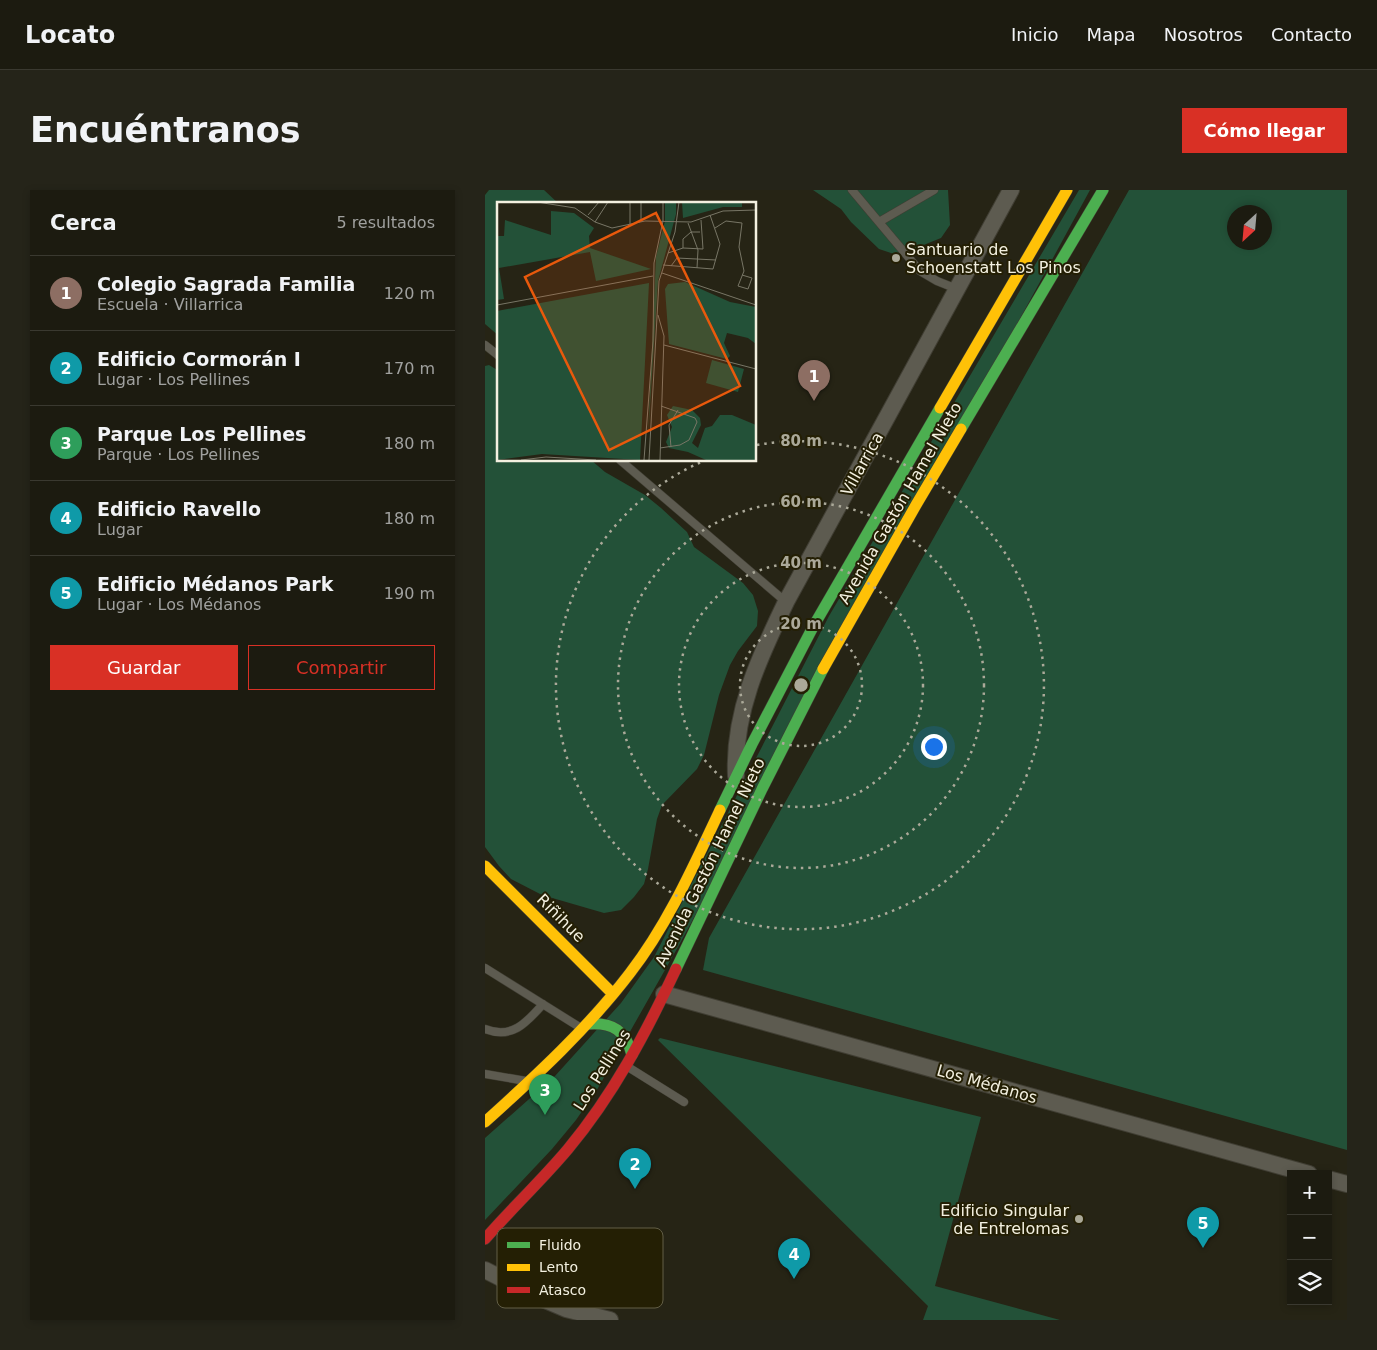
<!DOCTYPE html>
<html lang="es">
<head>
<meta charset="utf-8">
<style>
  body { margin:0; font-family:"DejaVu Sans",sans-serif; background:#252419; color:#f1f3f6 }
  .controls { position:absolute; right:15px; bottom:15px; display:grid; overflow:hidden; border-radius:0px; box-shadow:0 2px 8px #0003 }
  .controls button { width:45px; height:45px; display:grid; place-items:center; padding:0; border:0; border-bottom:1px solid #3a3930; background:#1c1b10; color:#f1f3f6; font:25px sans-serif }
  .compass { position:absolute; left:742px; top:15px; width:45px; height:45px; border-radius:50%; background:#1c1b10; box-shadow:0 2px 8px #0003; rotate:206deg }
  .you { position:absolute; left:448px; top:556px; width:18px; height:18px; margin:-12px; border:4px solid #fff; border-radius:50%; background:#1a73e8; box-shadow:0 0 0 8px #1a73e833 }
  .badge { display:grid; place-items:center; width:32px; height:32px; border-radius:50%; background:#d93025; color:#fff; font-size:16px; font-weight:700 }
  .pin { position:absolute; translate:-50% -41px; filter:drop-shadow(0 1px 2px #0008) }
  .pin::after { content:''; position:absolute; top:26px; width:18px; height:15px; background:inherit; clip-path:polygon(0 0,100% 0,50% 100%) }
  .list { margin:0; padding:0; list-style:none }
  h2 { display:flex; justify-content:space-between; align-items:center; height:65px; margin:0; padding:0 20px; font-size:21px }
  h2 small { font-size:16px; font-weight:400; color:#a0a19f }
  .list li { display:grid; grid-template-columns:32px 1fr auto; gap:15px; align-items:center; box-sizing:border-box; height:75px; padding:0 20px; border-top:1px solid #3a3930 }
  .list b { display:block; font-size:19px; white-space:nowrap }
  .list p { margin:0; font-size:16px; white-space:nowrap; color:#a0a19f }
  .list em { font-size:16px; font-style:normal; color:#a0a19f }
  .actions { display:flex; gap:10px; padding:15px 20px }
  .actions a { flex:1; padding:11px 0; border:1px solid #d93025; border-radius:0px; text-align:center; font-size:18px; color:#d93025 }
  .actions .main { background:#d93025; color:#fff }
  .icon { flex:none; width:28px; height:28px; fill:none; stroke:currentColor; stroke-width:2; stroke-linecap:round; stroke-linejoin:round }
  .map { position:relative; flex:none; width:862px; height:1130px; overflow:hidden; border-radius:0px }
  header { display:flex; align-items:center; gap:30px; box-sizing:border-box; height:70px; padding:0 25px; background:#1c1b10; border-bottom:1px solid #3a3930 }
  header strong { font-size:24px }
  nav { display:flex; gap:28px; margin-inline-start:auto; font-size:18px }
  .intro { display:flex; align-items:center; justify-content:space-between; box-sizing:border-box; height:120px; padding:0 30px }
  h1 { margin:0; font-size:35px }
  .button { padding:12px 22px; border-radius:0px; background:#d93025; color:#fff; font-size:18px; font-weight:700 }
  main { display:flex; gap:30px; padding:0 30px }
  aside { flex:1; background:#1c1b10; border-radius:0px; box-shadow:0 2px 8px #0003 }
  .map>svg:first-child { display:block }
  .green { fill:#235138; fill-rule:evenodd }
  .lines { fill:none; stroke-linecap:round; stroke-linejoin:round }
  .lane-casing { stroke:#403e33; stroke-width:9 }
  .street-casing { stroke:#403e33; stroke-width:18 }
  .fast-casing { stroke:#403e33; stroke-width:12 }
  .slow-casing { stroke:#403e33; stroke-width:12 }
  .jam-casing { stroke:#403e33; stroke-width:12 }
  .lane { stroke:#5d5b50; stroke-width:8 }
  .street { stroke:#5d5b50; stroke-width:16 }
  .fast { stroke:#4caf50; stroke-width:11 }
  .slow { stroke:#ffc107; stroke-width:11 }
  .jam { stroke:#c62828; stroke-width:11 }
  .ring { fill:none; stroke:#aba999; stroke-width:2.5; stroke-dasharray:2.5 5 }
  .poi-dot { fill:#aba999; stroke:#241f04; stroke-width:2 }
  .labels { text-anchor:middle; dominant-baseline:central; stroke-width:4; stroke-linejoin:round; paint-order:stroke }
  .poi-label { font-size:16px; fill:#f3f0e0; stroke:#241f04; text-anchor:start }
  .street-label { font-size:16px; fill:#f3f0e0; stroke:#241f04 }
  .inset-road { fill:none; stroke:#787666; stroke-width:1 }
  .view { fill:#e8590c; fill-opacity:0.15; stroke:#e8590c; stroke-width:2.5 }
  .inset-edge { fill:none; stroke:#f3f0e0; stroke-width:2.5 }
  .key { fill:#241f04; stroke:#625e46; stroke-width:1 }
  .key-label { font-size:14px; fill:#f3f0e0 }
  .centre { fill:#aba999; stroke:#241f04; stroke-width:2.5 }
  .ring-label { font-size:15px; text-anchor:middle; font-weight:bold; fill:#aba999; stroke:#241f04; stroke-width:4; stroke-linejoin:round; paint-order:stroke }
</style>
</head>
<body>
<header>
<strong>Locato</strong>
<nav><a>Inicio</a><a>Mapa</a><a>Nosotros</a><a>Contacto</a></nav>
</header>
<div class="intro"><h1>Encuéntranos</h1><a class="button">Cómo llegar</a></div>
<main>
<aside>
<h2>Cerca<small>5 resultados</small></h2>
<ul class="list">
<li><span class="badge" style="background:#8d6e63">1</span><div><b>Colegio Sagrada Familia</b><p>Escuela · Villarrica</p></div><em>120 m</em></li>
<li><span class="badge" style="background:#0f9aa8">2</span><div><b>Edificio Cormorán I</b><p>Lugar · Los Pellines</p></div><em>170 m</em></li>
<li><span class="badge" style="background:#2e9e5b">3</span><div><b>Parque Los Pellines</b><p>Parque · Los Pellines</p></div><em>180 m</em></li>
<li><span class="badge" style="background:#0f9aa8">4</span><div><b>Edificio Ravello</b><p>Lugar</p></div><em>180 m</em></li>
<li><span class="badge" style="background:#0f9aa8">5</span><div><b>Edificio Médanos Park</b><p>Lugar · Los Médanos</p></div><em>190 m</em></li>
</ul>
<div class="actions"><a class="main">Guardar</a><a>Compartir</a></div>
</aside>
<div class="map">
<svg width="862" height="1130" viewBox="0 0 862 1130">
  <rect width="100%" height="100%" fill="#262415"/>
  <!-- green -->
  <path class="green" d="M4,0H59L74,14H14V146L0,134V5Z
    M328,0H463L465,35L456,48L426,60L409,64L394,59L366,32L356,19Z
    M594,0H605L193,757L113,898L91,930L67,959L0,1030V948L70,886L136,813L169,767L344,426Z
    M644,0H862V960L218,780L224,748ZM749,22H779V52H749Z
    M4,175L14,181V270H106L120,282L160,305L176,318L202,342L209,357L258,393L268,405L273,421L272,436L253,461L245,475L234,505L219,565L212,579L177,615L172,629L163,679L159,694L149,707L136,720L119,723L57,705L26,689L14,676L0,657V176Z
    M175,848L496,927L450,1096L575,1130H438L443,1116L173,850Z"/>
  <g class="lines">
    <defs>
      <path id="lane" d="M367,0L435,81L452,91L472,99
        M394,32L449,0
        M0,155L14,166
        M135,270L301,412
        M0,778L96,838
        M0,839C27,850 42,832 58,814
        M143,877L199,912
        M0,884L41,891"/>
      <path id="street" d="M251,586C248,523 274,468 301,412L526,0
        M179,804L824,984
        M843,989L862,994
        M0,1080L53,1107L81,1119L125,1130"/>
      <path id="fast" d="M476,239L618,0
        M235,620L267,554L328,437L455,218
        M191,779L277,599L338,479
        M103,834C128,832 141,841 147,865"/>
      <path id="slow" d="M455,218L582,0
        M338,479L431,315L476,239
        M0,676L128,804
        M0,932C52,885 103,838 145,783C183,734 209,675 235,620"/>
      <path id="jam" d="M0,1049C27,1018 57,990 83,959C128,905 161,843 191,779"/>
    </defs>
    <!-- lane casing -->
    <use href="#lane" class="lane-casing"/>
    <!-- street casing -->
    <use href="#street" class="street-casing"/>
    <!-- fast casing -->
    <use href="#fast" class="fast-casing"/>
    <!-- slow casing -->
    <use href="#slow" class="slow-casing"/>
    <!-- jam casing -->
    <use href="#jam" class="jam-casing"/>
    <!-- lane -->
    <use href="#lane" class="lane"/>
    <!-- street -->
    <use href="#street" class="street"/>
    <!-- fast -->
    <use href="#fast" class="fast"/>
    <!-- slow -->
    <use href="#slow" class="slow"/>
    <!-- jam -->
    <use href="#jam" class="jam"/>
  </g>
  <!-- distance rings -->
  <g class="ring">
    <circle cx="316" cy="495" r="61"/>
    <circle cx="316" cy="495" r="122"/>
    <circle cx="316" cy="495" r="183"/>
    <path d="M272 255A244 244 0 1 1 221 270"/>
  </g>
  <!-- markers -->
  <g class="poi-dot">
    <circle cx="411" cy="68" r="5"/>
    <circle cx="594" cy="1029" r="5"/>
  </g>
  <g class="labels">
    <!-- poi labels -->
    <g class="poi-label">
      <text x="421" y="59">Santuario de<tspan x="421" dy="18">Schoenstatt Los Pinos</tspan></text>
      <text x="584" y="1020" text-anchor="end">Edificio Singular<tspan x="584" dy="18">de Entrelomas</tspan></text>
    </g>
    <!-- street labels -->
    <g class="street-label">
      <text transform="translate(377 274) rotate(-61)">Villarrica</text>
      <text transform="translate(415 313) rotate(-60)">Avenida Gastón Hamel Nieto</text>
      <text transform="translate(225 672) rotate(-64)">Avenida Gastón Hamel Nieto</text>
      <text transform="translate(76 728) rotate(45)">Riñihue</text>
      <text transform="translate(117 880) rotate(-58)">Los Pellines</text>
      <text transform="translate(502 894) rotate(16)">Los Médanos</text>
    </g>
  </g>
  <!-- overview -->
  <g transform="translate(12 12)">
    <rect width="259" height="259" fill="#262415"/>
    <path d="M168,0H179V12L161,79L151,235L159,55L168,19ZM185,0H245V5H226L186,16ZM54,9L77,11L97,26L92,34L93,46L154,67L99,79L93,50L2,66L7,97L0,98V34H7L8,18L54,33ZM188,80L233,100L259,105V142L251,136L230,131L227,141L233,154L230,157L172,142L168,87L171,82ZM152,81L143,258L45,252L0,258V109ZM215,158L247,167L241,190L209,181ZM176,204L195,208L203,216L204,223L195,241L201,246L208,226L215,224L223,213H235L259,223V258H209L191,250L172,246L169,240L175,225L170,213Z" fill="#235138"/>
    <path class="inset-road" d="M40,0L78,6L98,20L115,26L148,19L194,20L226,9L259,8M144,0V20M91,13L102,0M98,20L111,0M191,21L201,48L200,66M133,22V0M218,26L229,19L245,21L242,45L247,69L241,84L251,87L255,76L245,73M186,46V37L194,30H203M171,51L186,46L206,47L204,18M166,63L216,67L223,42L213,13M174,64L180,56L219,58M165,71L259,103M0,103L156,74M161,113L167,134L163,258M167,143L259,167M174,245L172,223L181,208M163,246L183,243L192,238L200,220L198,216L164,204M24,258L49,255L99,258M147,258L156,139L157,61L166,19V0M152,258L162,79L178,30L182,0"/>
    <path class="view" d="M159,11L243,184L112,248L28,75Z"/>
    <rect width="259" height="259" class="inset-edge"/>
  </g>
  <!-- legend -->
  <rect x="12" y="1038" width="166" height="80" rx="8" class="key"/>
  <rect x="22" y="1052" width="23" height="6" fill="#4caf50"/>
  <rect x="22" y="1074" width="23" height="7" fill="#ffc107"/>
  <rect x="22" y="1097" width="23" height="6" fill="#c62828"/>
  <g class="key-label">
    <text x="54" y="1060">Fluido</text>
    <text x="54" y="1082">Lento</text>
    <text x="54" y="1105">Atasco</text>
  </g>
  <circle cx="316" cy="495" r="8" class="centre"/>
  <g class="ring-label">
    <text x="316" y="256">80 m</text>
    <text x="316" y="317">60 m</text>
    <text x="316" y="378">40 m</text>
    <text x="316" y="439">20 m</text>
  </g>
</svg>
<div class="controls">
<button>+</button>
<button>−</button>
<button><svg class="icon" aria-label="layers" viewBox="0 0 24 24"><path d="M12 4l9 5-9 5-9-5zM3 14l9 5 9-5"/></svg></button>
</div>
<svg class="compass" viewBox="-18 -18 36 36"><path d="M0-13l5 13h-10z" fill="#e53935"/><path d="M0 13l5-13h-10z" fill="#a0a19f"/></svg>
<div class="you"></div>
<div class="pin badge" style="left:329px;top:211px;background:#8d6e63">1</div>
<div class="pin badge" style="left:150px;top:999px;background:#0f9aa8">2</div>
<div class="pin badge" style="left:60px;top:925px;background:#2e9e5b">3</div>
<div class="pin badge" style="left:309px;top:1089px;background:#0f9aa8">4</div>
<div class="pin badge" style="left:718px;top:1058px;background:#0f9aa8">5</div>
</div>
</main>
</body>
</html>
